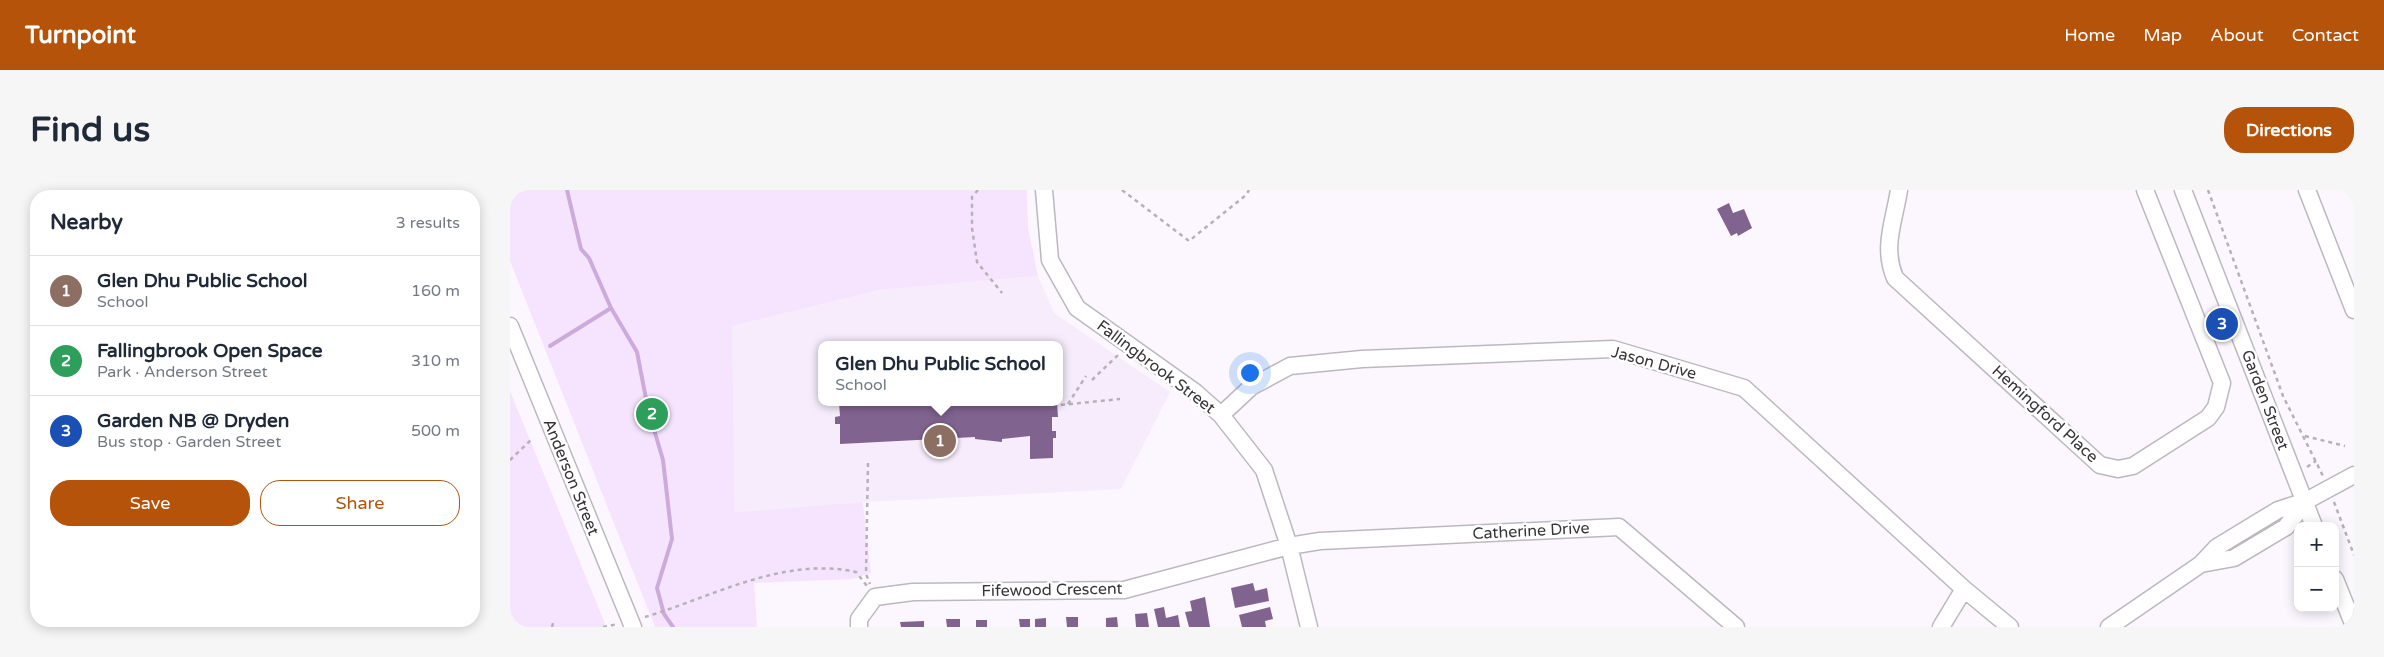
<!DOCTYPE html>
<html lang="en">
<head>
<meta charset="utf-8">
<style>
  body { margin:0; font-family:"Varela Round",sans-serif; background:#f6f6f7; color:#1f2937 }
  .controls { position:absolute; right:15px; bottom:15px; display:grid; overflow:hidden; border-radius:10px; box-shadow:0 2px 12px #0003 }
  .controls button { width:45px; height:45px; display:grid; place-items:center; padding:0; border:0; border-bottom:1px solid #e0e1e3; background:#fff; color:#1f2937; font:25px sans-serif }
  .you { position:absolute; left:739px; top:182px; width:18px; height:18px; margin:-12px; border:4px solid #fff; border-radius:50%; background:#1a73e8; box-shadow:0 0 0 8px #1a73e833 }
  .badge { display:grid; place-items:center; width:32px; height:32px; border-radius:50%; background:#b45309; color:#fff; font-size:16px; font-weight:700 }
  .pin { position:absolute; translate:-50% -50%; border:2px solid #fff; box-shadow:0 1px 5px #0006 }
  .popup { position:absolute; left:308px; top:151px; width:245px; height:65px; box-sizing:border-box; display:grid; place-content:center; border-radius:10px; background:#fff; filter:drop-shadow(0 1px 4px #0005); font-size:16px; white-space:nowrap; color:#747a83 }
  .popup b { font-size:19px; color:#1f2937 }
  .popup::after { content:''; position:absolute; left:50%; top:100%; margin-left:-10px; border:10px solid transparent; border-top-color:#fff }
  .list { margin:0; padding:0; list-style:none }
  h2 { display:flex; justify-content:space-between; align-items:center; height:65px; margin:0; padding:0 20px; font-size:21px }
  h2 small { font-size:16px; font-weight:400; color:#747a83 }
  .list li { display:grid; grid-template-columns:32px 1fr auto; gap:15px; align-items:center; box-sizing:border-box; height:70px; padding:0 20px; border-top:1px solid #e0e1e3 }
  .list b { display:block; font-size:19px; white-space:nowrap }
  .list p { margin:0; font-size:16px; white-space:nowrap; color:#747a83 }
  .list em { font-size:16px; font-style:normal; color:#747a83 }
  .actions { display:flex; gap:10px; padding:15px 20px }
  .actions a { flex:1; padding:11px 0; border:1px solid #b45309; border-radius:20px; text-align:center; font-size:18px; color:#b45309 }
  .actions .main { background:#b45309; color:#fff }
  .map { position:relative; flex:none; width:1844px; height:437px; overflow:hidden; border-radius:20px }
  header { display:flex; align-items:center; gap:30px; box-sizing:border-box; height:70px; padding:0 25px; background:#b45309; color:#fff }
  header strong { font-size:24px }
  nav { display:flex; gap:28px; margin-inline-start:auto; font-size:18px }
  .intro { display:flex; align-items:center; justify-content:space-between; box-sizing:border-box; height:120px; padding:0 30px }
  h1 { margin:0; font-size:35px }
  .button { padding:12px 22px; border-radius:20px; background:#b45309; color:#fff; font-size:18px; font-weight:700 }
  main { display:flex; gap:30px; padding:0 30px }
  aside { flex:1; background:#fff; border-radius:20px; box-shadow:0 2px 12px #0003 }
  .map>svg:first-child { display:block }
  .built { fill:#f6ecfb; fill-rule:evenodd }
  .green { fill:#f6e4fe }
  .lines { fill:none; stroke-linecap:round; stroke-linejoin:round }
  .stream { stroke:#ccabdc; stroke-width:4 }
  .building { fill:#816390 }
  .minor-casing { stroke:#bdb7bf; stroke-width:19 }
  .path { stroke:#b5b1b7; stroke-width:2.5; stroke-dasharray:4 4; stroke-linecap:butt }
  .minor { stroke:#fff; stroke-width:16 }
  .labels { text-anchor:middle; dominant-baseline:central; stroke-width:5; stroke-linejoin:round; paint-order:stroke }
  .street-label { font-size:16px; fill:#363437; stroke:#fff }
</style>
</head>
<body>
<header>
<strong>Turnpoint</strong>
<nav><a>Home</a><a>Map</a><a>About</a><a>Contact</a></nav>
</header>
<div class="intro"><h1>Find us</h1><a class="button">Directions</a></div>
<main>
<aside>
<h2>Nearby<small>3 results</small></h2>
<ul class="list">
<li><span class="badge" style="background:#8d6e63">1</span><div><b>Glen Dhu Public School</b><p>School</p></div><em>160 m</em></li>
<li><span class="badge" style="background:#2e9e5b">2</span><div><b>Fallingbrook Open Space</b><p>Park · Anderson Street</p></div><em>310 m</em></li>
<li><span class="badge" style="background:#1a4fb4">3</span><div><b>Garden NB @ Dryden</b><p>Bus stop · Garden Street</p></div><em>500 m</em></li>
</ul>
<div class="actions"><a class="main">Save</a><a>Share</a></div>
</aside>
<div class="map">
<svg width="1844" height="437" viewBox="0 0 1844 437">
  <rect width="100%" height="100%" fill="#fcf7ff"/>
  <!-- built -->
  <path class="built" d="M528,86L544,123L660,202L611,299L353,312L225,322L222,136L369,100ZM311,155H549V212H311Z"/>
  <!-- green -->
  <path class="green" d="M0,0H517L518,38L528,86L369,100L222,136L225,322L353,312L361,383L343,389L244,393L247,437H145L0,71Z
    M0,201L96,436L97,437H0Z"/>
  <g class="lines">
    <!-- stream -->
    <path class="stream" d="M57,0L71,59L79,68L101,118L127,162L138,219L153,270L162,349L147,398L154,424L163,437
      M40,156L101,118"/>
  </g>
  <!-- building -->
  <path class="building" d="M1219,13L1223,23L1234,19L1242,38L1228,46L1227,43L1221,46L1207,19Z
    M329,212H547L548,227H542V241H546V248H543V268L520,269V246L492,249V252L465,249V247L330,254V234H325V227L330,226Z
    M743,393L745,401L757,398L759,411L725,418L721,398Z
    M695,407L700,437H679L675,422L682,421L680,411Z
    M654,417L656,428L668,425L670,437H648L644,419Z
    M760,417L763,429L755,431L756,437H732L729,425Z
    M637,423L639,437H626L625,424Z
    M556,427H568V437H557Z
    M607,427L608,437H596V428Z
    M536,428V437H525V429Z
    M436,429H450V437H437Z
    M509,429H520V437H510Z
    M466,430H477V437H466Z
    M414,431V437H391L390,432Z"/>
  <g class="lines">
    <defs>
      <path id="minor" d="M534,0L540,70L567,118L685,202L711,225L754,280L779,356L799,437
        M1389,0C1384,32 1372,57 1385,88L1590,275L1608,279L1623,276L1698,228L1706,217L1712,193L1635,0
        M1673,0L1804,336
        M1797,0L1844,120
        M0,136L123,437
        M711,225L741,197L780,176L852,169L1103,159L1234,198L1454,399L1500,437
        M1691,374L1724,368L1776,337L1796,311
        M1825,389L1844,436
        M349,437V429L365,407L403,402L614,400L779,356L810,351L1109,337L1226,437
        M1431,437L1454,399
        M1599,437L1691,374L1707,357L1768,320L1796,311L1844,285"/>
    </defs>
    <!-- minor casing -->
    <use href="#minor" class="minor-casing"/>
    <!-- path -->
    <path class="path" d="M468,0L462,7V38L467,72L492,103
      M612,0L679,51L736,5L739,0
      M1698,0L1773,206L1813,286
      M582,190L608,165
      M558,214L576,186
      M551,215L610,209
      M1795,246L1835,256
      M0,270L22,249
      M358,273L356,384L360,394
      M1797,277L1806,271
      M1824,312L1844,365
      M135,427C202,407 274,366 346,382L357,396
      M42,437L43,433
      M93,437L108,434"/>
    <!-- minor -->
    <use href="#minor" class="minor"/>
  </g>
  <g class="labels">
    <!-- street labels -->
    <g class="street-label">
      <text transform="translate(1144 173) rotate(15)">Jason Drive</text>
      <text transform="translate(646 177) rotate(37)">Fallingbrook Street</text>
      <text transform="translate(1755 210) rotate(69)">Garden Street</text>
      <text transform="translate(1535 224) rotate(42)">Hemingford Place</text>
      <text transform="translate(61 287) rotate(68)">Anderson Street</text>
      <text transform="translate(1021 341) rotate(-3)">Catherine Drive</text>
      <text transform="translate(542 400) rotate(-1)">Fifewood Crescent</text>
    </g>
  </g>
</svg>
<div class="controls">
<button>+</button>
<button>−</button>
</div>
<div class="you"></div>
<div class="pin badge" style="left:430px;top:251px;background:#8d6e63">1</div>
<div class="popup"><b>Glen Dhu Public School</b>School</div>
<div class="pin badge" style="left:142px;top:224px;background:#2e9e5b">2</div>
<div class="pin badge" style="left:1712px;top:134px;background:#1a4fb4">3</div>
</div>
</main>
</body>
</html>
